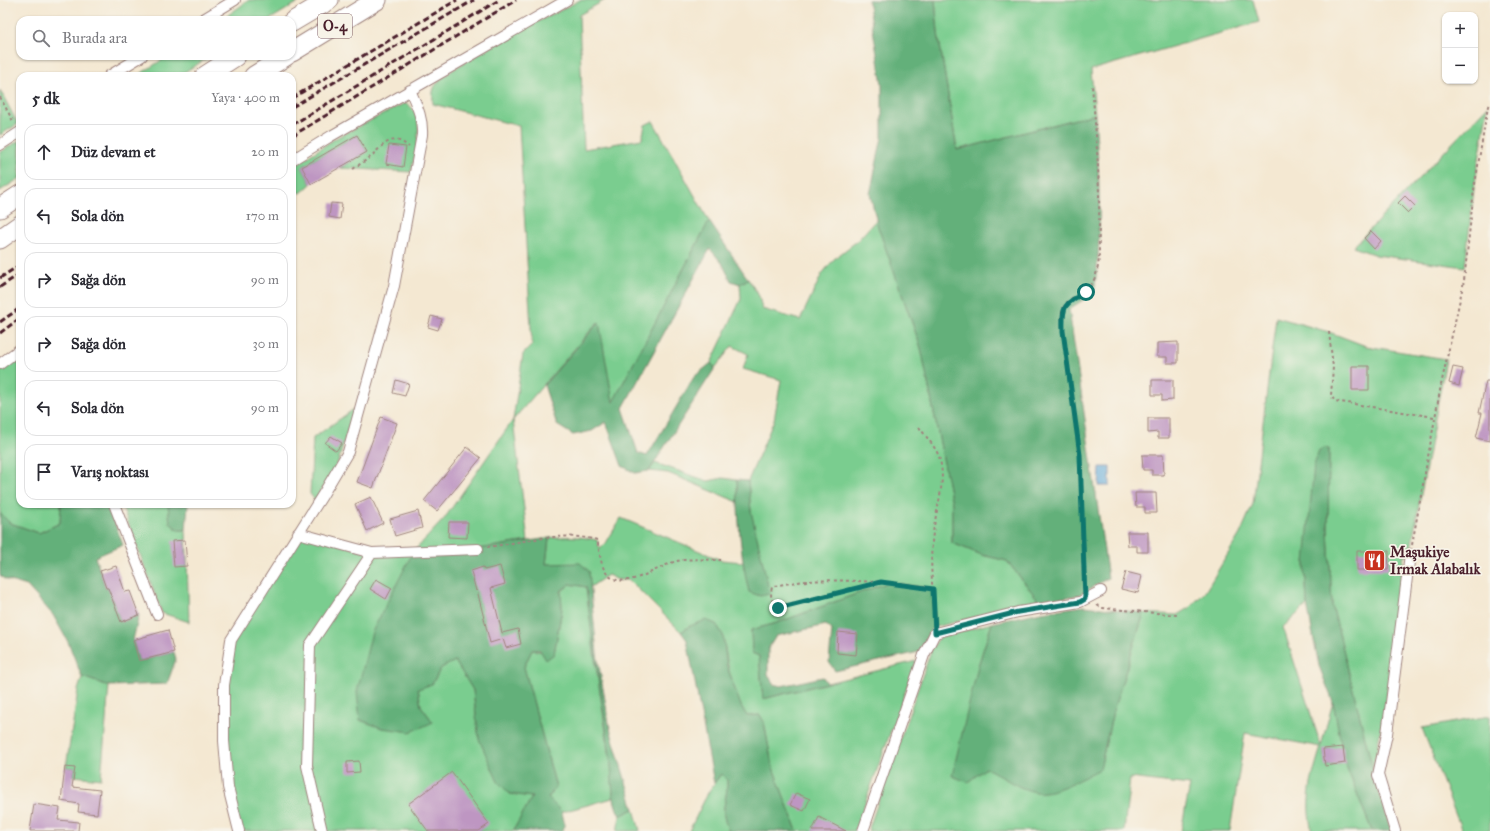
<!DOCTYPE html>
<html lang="tr">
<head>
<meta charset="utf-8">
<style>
  body { margin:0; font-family:"IM FELL Great Primer",serif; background:#f2f2f3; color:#2b2b33 }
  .controls { position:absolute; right:12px; top:12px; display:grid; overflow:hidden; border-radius:8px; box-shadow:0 1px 3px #0004 }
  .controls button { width:36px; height:36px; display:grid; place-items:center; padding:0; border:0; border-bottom:1px solid #e1e1e2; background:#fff; color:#2b2b33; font:20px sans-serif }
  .stop { position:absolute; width:12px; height:12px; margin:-9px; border:3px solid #0f766e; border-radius:50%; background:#fff }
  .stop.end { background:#0f766e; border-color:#fff; box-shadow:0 1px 4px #0008 }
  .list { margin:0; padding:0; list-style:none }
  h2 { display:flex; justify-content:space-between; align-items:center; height:52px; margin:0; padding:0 16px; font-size:17px }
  h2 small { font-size:13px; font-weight:400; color:#7c7c81 }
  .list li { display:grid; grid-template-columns:26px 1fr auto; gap:12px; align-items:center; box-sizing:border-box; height:56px; margin:0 8px 8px; padding:0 8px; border:1px solid #e1e1e2; border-radius:12px }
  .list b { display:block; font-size:15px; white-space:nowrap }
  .list em { font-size:13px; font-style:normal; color:#7c7c81 }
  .icon { flex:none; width:22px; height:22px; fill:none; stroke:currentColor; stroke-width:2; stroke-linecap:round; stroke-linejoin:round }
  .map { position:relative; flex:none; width:1490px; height:831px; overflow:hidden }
  .search { position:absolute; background:#fff; box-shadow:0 1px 3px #0004; left:16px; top:16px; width:280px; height:44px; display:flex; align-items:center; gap:10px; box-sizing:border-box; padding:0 14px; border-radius:12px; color:#7c7c81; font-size:15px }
  .panel { position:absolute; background:#fff; box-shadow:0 1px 3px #0004; left:16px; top:72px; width:280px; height:436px; border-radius:12px }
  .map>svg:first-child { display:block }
  .green { fill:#7acd8f; stroke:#62765d }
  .forest { fill:#63b07a; stroke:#566852 }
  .water { fill:#63abda; stroke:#566582 }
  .building { fill:#be96c2 }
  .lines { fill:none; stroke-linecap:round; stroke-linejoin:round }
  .street-casing { stroke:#9f847e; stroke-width:12 }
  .highway-casing { stroke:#9f847e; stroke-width:21 }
  .path { stroke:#9f847e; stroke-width:2; stroke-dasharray:3 3; stroke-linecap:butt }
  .street { stroke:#fff; stroke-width:10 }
  .highway { stroke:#fff; stroke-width:19 }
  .rail { stroke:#4a1f2b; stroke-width:3; stroke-dasharray:6 3; stroke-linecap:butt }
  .route { stroke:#0f766e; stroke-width:5 }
  .labels { text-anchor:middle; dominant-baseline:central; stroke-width:3.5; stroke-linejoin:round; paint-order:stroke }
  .shield { fill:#f7f3e8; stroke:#7e5f64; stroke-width:1 }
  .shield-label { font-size:14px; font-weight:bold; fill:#4a1f2b }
  .poi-label { font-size:15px; font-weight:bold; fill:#4a1f2b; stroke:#f7f3e8; text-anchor:start }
</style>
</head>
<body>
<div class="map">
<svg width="1490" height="831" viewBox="0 0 1490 831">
  <rect width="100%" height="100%" fill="#f7f3e8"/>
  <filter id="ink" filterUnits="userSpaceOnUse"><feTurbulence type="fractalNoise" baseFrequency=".025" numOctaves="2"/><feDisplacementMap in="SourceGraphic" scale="8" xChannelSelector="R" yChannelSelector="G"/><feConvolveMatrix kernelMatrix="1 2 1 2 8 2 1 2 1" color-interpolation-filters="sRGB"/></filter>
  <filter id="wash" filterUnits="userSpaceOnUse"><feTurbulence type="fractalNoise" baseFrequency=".012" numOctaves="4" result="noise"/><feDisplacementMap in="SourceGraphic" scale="16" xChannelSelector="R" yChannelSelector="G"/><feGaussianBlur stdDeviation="0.9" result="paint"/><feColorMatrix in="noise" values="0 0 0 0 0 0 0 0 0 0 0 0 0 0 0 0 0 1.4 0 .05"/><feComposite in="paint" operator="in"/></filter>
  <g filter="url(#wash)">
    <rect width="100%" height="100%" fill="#f4e8d2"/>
    <!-- green -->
    <path class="green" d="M249,0H302L269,20H221Z
      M580,0H605L579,15L584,149L642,139L645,125L653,121L709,221L613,403L598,322L513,420L528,541L478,549L360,720L382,728L433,722L421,706L418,688L432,684L441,668L455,661L473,690L479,739L510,794L532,797L513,831H239L224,741L231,640L298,533L372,553L413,552L444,519L513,420L523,354L532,345L519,126L433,104C433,99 432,92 434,88C442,67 555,14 580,0Z
      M935,0H1253L1259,22L1091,70L1095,114L957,150L938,33Z
      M168,56H211L178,76H137Z
      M0,90L18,124L0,135Z
      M405,103C428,113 415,153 411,172L340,168L367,152L357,135L302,167L311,184L301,193L292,191V167L336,138Z
      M1488,106L1474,189L1465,267L1376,255L1353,247Z
      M20,140V178L0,191V152Z
      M876,220L921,348L952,503V543L982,555L1007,561L1040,602L935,627L933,589L889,582L777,623L751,630L752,653L759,656L763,699L916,661L855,831H797L772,765L764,722L760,715L747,716C731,692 727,662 723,635L690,626L681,632L629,580H618L608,575L589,588V571L546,565L549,538C567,536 579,536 597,540L600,549L606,543L621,518L721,560L743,562L744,570L751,511L748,481L774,420L781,380L743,369L748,354L732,346L715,368L711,363L741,299L740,284L748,279L759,296L762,309L800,320L822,274L834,259L857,241Z
      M1276,317L1329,332L1366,346L1446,359L1410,554L1404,555L1386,702L1373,770L1332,605L1328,530L1329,449L1305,563L1307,605L1283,627L1321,746L1333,702L1343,747L1323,750L1326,766L1345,763L1372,831H1312C1304,800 1312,777 1321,747L1245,733L1230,831H1181L1190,785L1130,778L1124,831H868L932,648L940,637L992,623L978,666L968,782L986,767L1016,784L1100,769L1113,711L1144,613L1177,615L1190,607L1205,592L1240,534L1253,504Z
      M20,355V504H61L60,523L39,533L10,523L0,513V369Z
      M354,409L338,462L315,500L310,494L313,438Z
      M655,463L708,481L723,478L737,480L738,502L668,473L649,471Z
      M121,504H168L170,523L178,530H186L189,622L162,613Z
      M570,584L586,587L594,653L612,771L613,798L562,812L548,798L556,787L524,667L532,650L554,654L562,609L561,592Z
      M82,677L109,686L101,779L74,776L75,768L66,767L78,690Z
      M1490,716V831H1462L1422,728Z
      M721,774L727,780C728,803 718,808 729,831H689L709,791Z
      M634,809L640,831H617L620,816Z"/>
    <!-- forest -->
    <path class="forest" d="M868,0H935L938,33L957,150L1095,114C1099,173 1103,234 1094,293L1069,309L1108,578L1079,595L1040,602L1007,561L982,555L952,543V503L921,348L878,227L870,194L882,137V84Z
      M709,221L748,279L740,284L731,281L722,263L710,249L623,408L638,453L647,456L694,377L711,363L715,368L649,471L635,473L622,466L606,422L592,431L573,435L557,425L544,385L599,322L613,402Z
      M1324,448L1329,449L1328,530L1332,605L1373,770L1391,831H1372L1345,763L1333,702L1319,666L1307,605L1305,563L1314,465L1319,451Z
      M737,480L748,481L751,511L770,594L760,596L749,592C740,555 738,517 737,480Z
      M61,504H108L123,545L95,557L106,588L122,583L112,598L121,622L139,615L133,640L139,661L174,652L176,659L167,684L109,686L82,677L68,642L53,615L27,586L4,579L0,575V513L10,523L39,533L60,523Z
      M168,504H188L186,530H178L170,523Z
      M549,538L546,564L580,563L589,571L597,654L610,729L634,809L620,816C610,798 613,777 610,757C602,700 593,644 586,587L570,584L561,591L562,609L554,654L546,660L540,650H532L524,667L556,787L548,798L562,812L565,826L562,831H513L532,797L510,794L498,782L479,739L473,690L455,661L441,668L432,684L418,689L421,706L433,722L411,732L382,728L360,720L357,692L372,632L413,552L478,549Z
      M889,582L933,589L935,627L929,633L919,652L835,671L829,662L832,630L826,625L776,636L768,649V674L773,684L781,686L823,677L827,683L763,699L759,656L752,653L751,630L777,623Z
      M1084,606L1144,613L1113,711L1100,769C1084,777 1054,795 1036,792C1018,789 1002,776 986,768L968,782L952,776L978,666L992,623L1041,612Z
      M706,620L716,624L723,635L727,666L741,706L747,716L760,715L764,722L772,765L797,831H729C718,808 728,803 727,780L721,774L714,783L687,640L681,632L690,626Z"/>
    <!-- water -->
    <path class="water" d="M1100,467H1110V486H1099Z"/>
    <g id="blocks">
      <!-- building -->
      <path class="building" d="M357,135L367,152L311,184L302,167Z
        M389,145L406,147L403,167L386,164Z
        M1405,196L1415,206L1408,213L1398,203Z
        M331,203L342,204L340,219L329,217Z
        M1371,231L1381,241L1374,249L1364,238Z
        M431,316L442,319L438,330L428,327Z
        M1178,342V363H1167V357H1157V343Z
        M1352,366H1369V390H1352Z
        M1453,367L1463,369L1459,386L1449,383Z
        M396,380L409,384L405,396L393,393Z
        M1152,380H1173V400L1162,401V395H1152Z
        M1486,381H1490V441L1476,438L1482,413H1479Z
        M381,417L397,423L373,488L357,482Z
        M1148,418H1169V438H1158V432L1148,433Z
        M331,436L342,443L336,451L325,443Z
        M467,447L481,458L437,511L424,501Z
        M1142,455H1163L1164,475H1152V470H1143Z
        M1135,493H1156L1157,513H1145V507H1136Z
        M371,497L383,523L367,531L355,504Z
        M418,511L422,528L395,536L390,519Z
        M449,522H468L467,538L448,537Z
        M1127,532H1148V552H1137V546H1128Z
        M185,540L187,566L174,567L172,541Z
        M1357,551H1389L1388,570H1357Z
        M116,566L125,592L130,591L139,615L121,622L108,588H106L100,571Z
        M500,566L505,584L491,588L502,633L518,629L521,644L506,648L503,639L490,643L477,590L476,591L471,571L483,567L484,570Z
        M1126,572L1142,576L1138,593L1121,589Z
        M376,579L392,588L386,599L370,589Z
        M168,630L174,652L139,661L133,640Z
        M838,632L858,634L856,655L837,653Z
        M1343,747L1345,763L1325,766L1323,749Z
        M359,761L360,772L347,773V762Z
        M65,767L75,768L72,787L100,790L97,814L78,812L79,804L61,801Z
        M452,772L489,824L479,831H428L408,804Z
        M796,793L810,799L804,811L790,805Z
        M34,804L60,808L58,820L79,822L78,831H30Z
        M819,817L846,831H812Z"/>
    </g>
  </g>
  <g filter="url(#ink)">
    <use href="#blocks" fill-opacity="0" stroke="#9f847e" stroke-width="1"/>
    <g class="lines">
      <defs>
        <path id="street" d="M202,20L235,0
          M109,76L142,56
          M0,145L20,132
          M292,160L331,136L567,0
          M0,364L20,349
          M114,504L157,614
          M298,533L372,553L310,645L307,766L322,831
          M372,553L478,549
          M239,831L228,787L224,741V685L231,640L322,496L348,452L394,286L422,135C423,118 417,106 410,90
          M863,831L924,655L935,633L1018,612L1080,602L1101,591
          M1395,831L1378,775L1387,734L1410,554"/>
        <path id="highway" d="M292,22L329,0
          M292,52L377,0
          M205,76L236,56
          M254,76L286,56
          M0,208L20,195
          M0,239L20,225"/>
      </defs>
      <!-- street casing -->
      <use href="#street" class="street-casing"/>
      <!-- highway casing -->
      <use href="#highway" class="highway-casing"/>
      <!-- path -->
      <path class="path" d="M0,97L14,123
        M353,169C358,165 364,162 369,158C382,147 391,131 409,147
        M1329,332L1333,367L1331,396L1335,401L1434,417
        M919,427C926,437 937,448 940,460C946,484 936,509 933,533C929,562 933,593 935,622
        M1412,545L1441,385L1464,281L1474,189L1488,106L1490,103
        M487,547C523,542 561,531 597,540C600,551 600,567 608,575C625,592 660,565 677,561C691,558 706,560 721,560
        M881,582L778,608C771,603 770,596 772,587C806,577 846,581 881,582L926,587L933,589
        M1084,589L1080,455L1063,331C1063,323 1060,313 1064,307C1075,289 1092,299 1098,266C1100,254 1098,239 1099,227C1100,180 1096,133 1092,86
        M1097,605L1102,608L1177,615"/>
      <!-- street -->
      <use href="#street" class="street"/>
      <!-- highway -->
      <use href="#highway" class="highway"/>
      <!-- rail -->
      <path class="rail" d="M292,98L457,0
        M292,107L474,0
        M292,125L499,0
        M292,136L516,0
        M0,278L20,265
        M0,287L20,274
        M0,322L20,308
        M0,333L20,318"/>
    </g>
  </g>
  <g class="lines" filter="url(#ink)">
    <!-- route -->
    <path class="route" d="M778,608L881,582L933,589L935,633L1018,612L1080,602L1085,599L1080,455L1063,331C1062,305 1064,304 1086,292"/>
  </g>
  <!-- icons -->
  <defs>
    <symbol id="restaurant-square" viewBox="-11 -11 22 22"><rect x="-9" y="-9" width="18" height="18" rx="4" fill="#c8321e" stroke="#f7f3e8"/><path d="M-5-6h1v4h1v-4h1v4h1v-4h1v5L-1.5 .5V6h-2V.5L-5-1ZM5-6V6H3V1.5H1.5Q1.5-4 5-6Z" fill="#fff"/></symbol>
  </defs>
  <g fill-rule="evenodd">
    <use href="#restaurant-square" x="1362" y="548" width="25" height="25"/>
  </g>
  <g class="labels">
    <!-- shield labels -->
    <rect class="shield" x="318" y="14" width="34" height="24" rx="3"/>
    <g class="shield-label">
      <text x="335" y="26">O-4</text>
    </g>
    <!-- poi labels -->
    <g class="poi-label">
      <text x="1390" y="552">Maşukiye<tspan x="1390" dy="17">Irmak Alabalık</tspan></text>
    </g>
  </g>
</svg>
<div class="controls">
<button>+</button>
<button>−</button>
</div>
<div class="stop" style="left:1086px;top:292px"></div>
<div class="stop end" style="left:778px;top:608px"></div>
<div class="search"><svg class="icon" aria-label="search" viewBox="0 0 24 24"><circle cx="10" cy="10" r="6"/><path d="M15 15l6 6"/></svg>Burada ara</div>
<section class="panel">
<h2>5 dk<small>Yaya · 400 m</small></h2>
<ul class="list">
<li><svg class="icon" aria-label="ahead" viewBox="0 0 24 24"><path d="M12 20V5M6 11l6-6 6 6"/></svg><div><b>Düz devam et</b></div><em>20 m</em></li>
<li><svg class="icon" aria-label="left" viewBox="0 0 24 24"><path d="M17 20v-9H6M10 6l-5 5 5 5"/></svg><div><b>Sola dön</b></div><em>170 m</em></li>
<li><svg class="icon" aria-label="right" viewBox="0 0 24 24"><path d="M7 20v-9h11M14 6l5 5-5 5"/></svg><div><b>Sağa dön</b></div><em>90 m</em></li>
<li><svg class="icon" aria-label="right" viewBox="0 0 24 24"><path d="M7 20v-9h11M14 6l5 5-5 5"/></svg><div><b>Sağa dön</b></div><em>30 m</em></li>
<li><svg class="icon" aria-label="left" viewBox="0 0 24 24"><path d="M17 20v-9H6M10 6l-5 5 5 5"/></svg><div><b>Sola dön</b></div><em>90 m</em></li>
<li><svg class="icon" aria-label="arrive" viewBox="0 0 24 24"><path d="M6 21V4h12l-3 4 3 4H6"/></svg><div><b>Varış noktası</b></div></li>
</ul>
</section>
</div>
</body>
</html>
